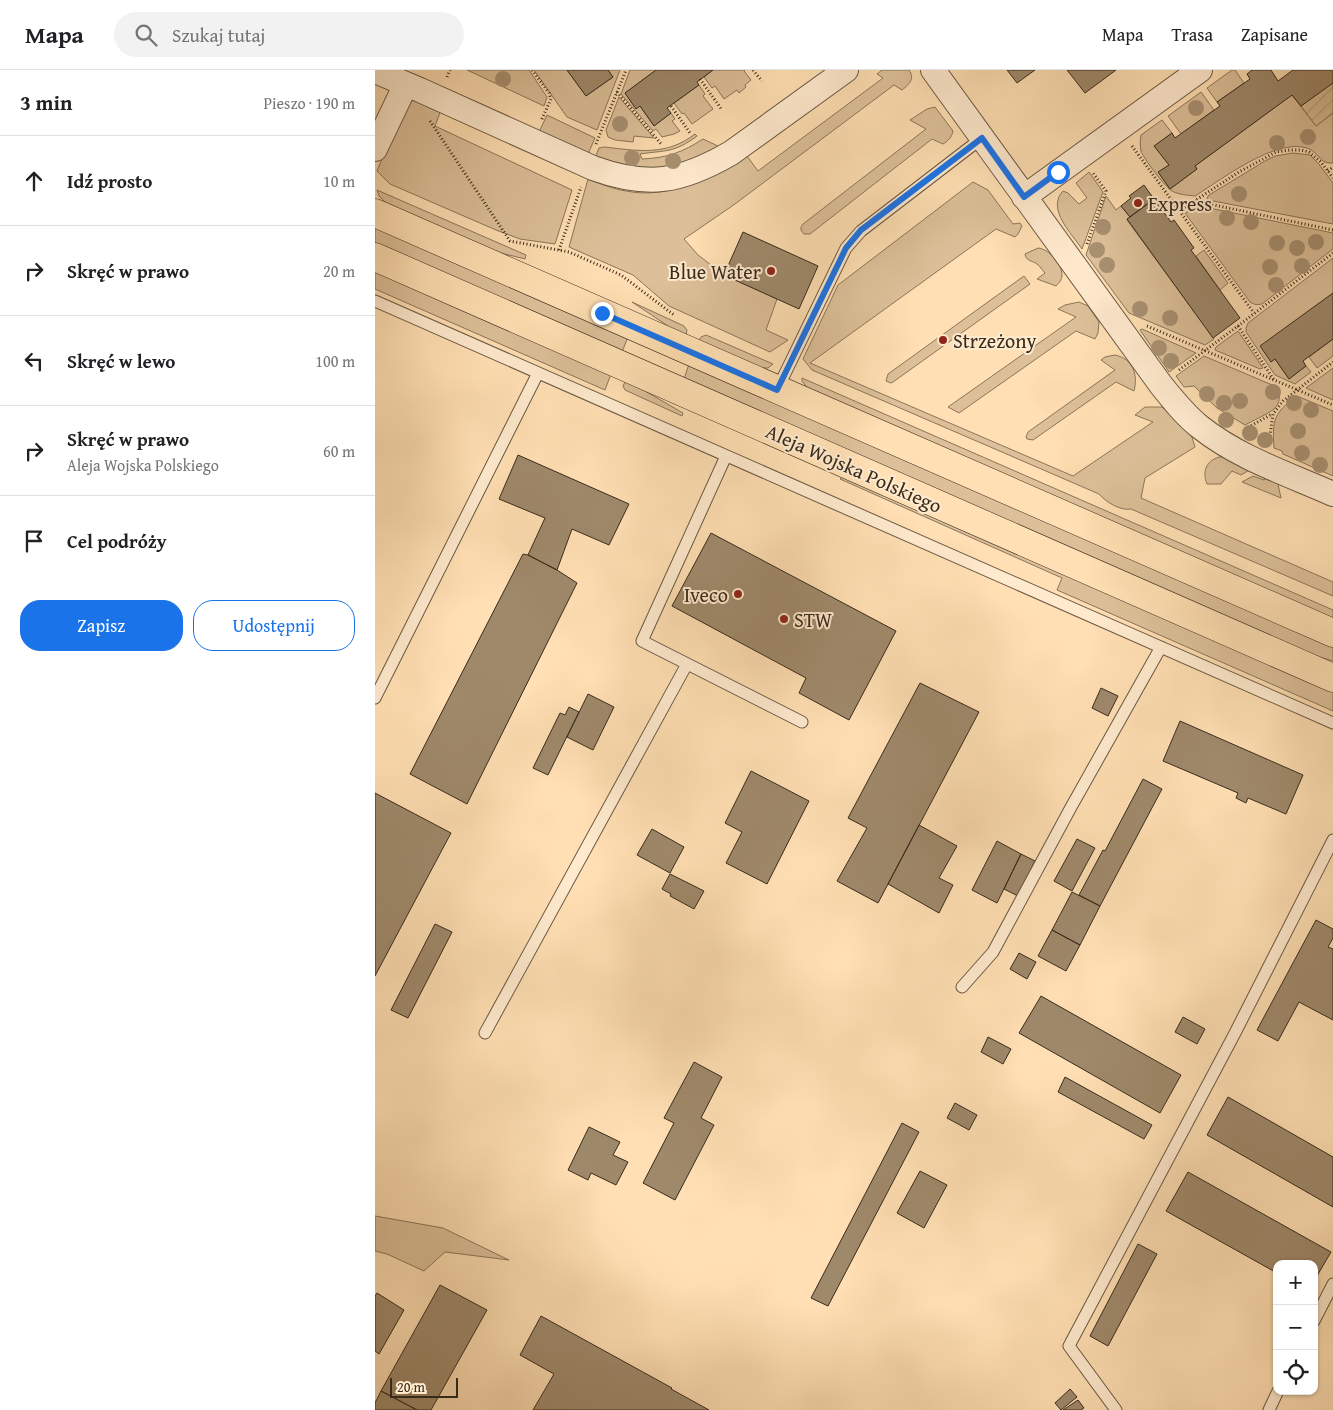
<!DOCTYPE html>
<html lang="pl">
<head>
<meta charset="utf-8">
<style>
  body { margin:0; font-family:"Gentium Book Plus",serif; background:#f2f2f2; color:#202124 }
  .controls { position:absolute; right:15px; bottom:15px; display:grid; overflow:hidden; border-radius:10px; box-shadow:0 1px 4px #0004 }
  .controls button { width:45px; height:45px; display:grid; place-items:center; padding:0; border:0; border-bottom:1px solid #e0e0e0; background:#fff; color:#202124; font:25px sans-serif }
  .scale { position:absolute; left:15px; bottom:12px; width:68px; box-sizing:border-box; padding-left:5px; border:2px solid #382b1c; border-top:0; font-size:14px; line-height:18px; white-space:nowrap; color:#382b1c; -webkit-text-stroke:4px #ffeace; paint-order:stroke }
  .stop { position:absolute; width:15px; height:15px; margin:-11px; border:4px solid #1a73e8; border-radius:50%; background:#fff }
  .stop.end { background:#1a73e8; border-color:#fff; box-shadow:0 1px 5px #0008 }
  .list { margin:0; padding:0; list-style:none }
  h2 { display:flex; justify-content:space-between; align-items:center; height:65px; margin:0; padding:0 20px; font-size:21px }
  h2 small { font-size:16px; font-weight:400; color:#757577 }
  .list li { display:grid; grid-template-columns:32px 1fr auto; gap:15px; align-items:center; box-sizing:border-box; height:90px; padding:0 20px; border-top:1px solid #e0e0e0 }
  .list b { display:block; font-size:19px; white-space:nowrap }
  .list p { margin:0; font-size:16px; white-space:nowrap; color:#757577 }
  .list em { font-size:16px; font-style:normal; color:#757577 }
  .actions { display:flex; gap:10px; padding:15px 20px }
  .actions a { flex:1; padding:11px 0; border:1px solid #1a73e8; border-radius:20px; text-align:center; font-size:18px; color:#1a73e8 }
  .actions .main { background:#1a73e8; color:#fff }
  .icon { flex:none; width:28px; height:28px; fill:none; stroke:currentColor; stroke-width:2; stroke-linecap:round; stroke-linejoin:round }
  .map { position:relative; flex:none; width:958px; height:1340px; overflow:hidden }
  header { display:flex; align-items:center; gap:30px; box-sizing:border-box; height:70px; padding:0 25px; background:#fff; border-bottom:1px solid #e0e0e0 }
  header strong { font-size:24px }
  nav { display:flex; gap:28px; margin-inline-start:auto; font-size:18px }
  .search { width:350px; height:45px; background:#f2f2f2; display:flex; align-items:center; gap:12px; box-sizing:border-box; padding:0 18px; border-radius:28px; color:#757577; font-size:19px }
  main { display:flex }
  aside { flex:1; background:#fff }
  .map>svg:first-child { display:block }
  .grass { fill:#ddc099; stroke:#8a765a }
  .garden { fill:url(#garden-furrows); stroke:#8a765a }
  .building { fill:#9f896b; stroke:#382b1c }
  .lines { fill:none; stroke-linecap:round; stroke-linejoin:round }
  .lane-casing { stroke:#6a5842; stroke-width:13 }
  .street-casing { stroke:#6a5842; stroke-width:26 }
  .primary-casing { stroke:#382b1c; stroke-width:29 }
  .path { stroke:#382b1c; stroke-width:3; stroke-dasharray:1 2.5; stroke-linecap:butt }
  .lane { stroke:#ffeace; stroke-width:11 }
  .street { stroke:#ffeace; stroke-width:24 }
  .primary { stroke:#ffdfb3; stroke-width:28 }
  .tree { fill:#a89071 }
  .route { stroke:#1a73e8; stroke-width:6 }
  .poi-dot { fill:#8f2418; stroke:#ffeace; stroke-width:2 }
  .labels { text-anchor:middle; dominant-baseline:central; stroke-width:4; stroke-linejoin:round; paint-order:stroke }
  .poi-label { font-size:20px; fill:#382b1c; stroke:#ffeace; text-anchor:start }
  .street-label { font-size:20px; fill:#382b1c; stroke:#ffeace }
</style>
</head>
<body>
<header>
<strong>Mapa</strong>
<div class="search"><svg class="icon" aria-label="search" viewBox="0 0 24 24"><circle cx="10" cy="10" r="6"/><path d="M15 15l6 6"/></svg>Szukaj tutaj</div>
<nav><a>Mapa</a><a>Trasa</a><a>Zapisane</a></nav>
</header>
<main>
<aside>
<h2>3 min<small>Pieszo · 190 m</small></h2>
<ul class="list">
<li><svg class="icon" aria-label="ahead" viewBox="0 0 24 24"><path d="M12 20V5M6 11l6-6 6 6"/></svg><div><b>Idź prosto</b></div><em>10 m</em></li>
<li><svg class="icon" aria-label="right" viewBox="0 0 24 24"><path d="M7 20v-9h11M14 6l5 5-5 5"/></svg><div><b>Skręć w prawo</b></div><em>20 m</em></li>
<li><svg class="icon" aria-label="left" viewBox="0 0 24 24"><path d="M17 20v-9H6M10 6l-5 5 5 5"/></svg><div><b>Skręć w lewo</b></div><em>100 m</em></li>
<li><svg class="icon" aria-label="right" viewBox="0 0 24 24"><path d="M7 20v-9h11M14 6l5 5-5 5"/></svg><div><b>Skręć w prawo</b><p>Aleja Wojska Polskiego</p></div><em>60 m</em></li>
<li><svg class="icon" aria-label="arrive" viewBox="0 0 24 24"><path d="M6 21V4h12l-3 4 3 4H6"/></svg><div><b>Cel podróży</b></div></li>
</ul>
<div class="actions"><a class="main">Zapisz</a><a>Udostępnij</a></div>
</aside>
<div class="map">
<svg width="958" height="1340" viewBox="0 0 958 1340">
  <defs>
    <pattern id="garden-furrows" width="10" height="10" patternUnits="userSpaceOnUse" patternTransform="scale(1.25)"><rect width="10" height="10" fill="#ddc099"/><path d="M-1 1l2-2M0 10L10 0M9 11l2-2" fill="none" stroke="#bea583"/></pattern>
  </defs>
  <rect width="100%" height="100%" fill="#ffdfb3"/>
  <filter id="stains"><feTurbulence type="fractalNoise" baseFrequency=".004" numOctaves="4"/><feColorMatrix values="0 0 0 0 .2 0 0 0 0 .09 0 0 0 0 .02 0 0 0 .5 -.17"/></filter>
  <radialGradient id="worn" r=".72"><stop offset=".6" stop-color="#630" stop-opacity="0"/><stop offset="1" stop-color="#630" stop-opacity=".3"/></radialGradient>
  <!-- grass -->
  <path class="grass" d="M92,0H154L172,27L169,36Z
    M159,0H192L211,26L238,7L233,0H245L222,60L192,47Z
    M255,0H281L250,23L261,38L265,36L279,56L296,43L300,49L297,51L305,61L299,64L287,67L281,59L278,61L246,24Z
    M338,0H370L369,1L376,10L370,15L371,17L364,23L362,20L349,29L340,16L337,18L329,7Z
    M507,0H534C540,8 535,14 527,20L519,15L360,134L309,169L323,185L349,205L402,229L391,260L413,270L395,282L294,236L258,205L194,177L213,109C226,114 238,119 251,121C295,130 334,106 372,86L383,101L508,8L502,4Z
    M857,0H860L869,13L842,32L832,18Z
    M324,15L330,24L328,26L338,39L317,54L309,43L307,44L299,33Z
    M826,22L839,40L806,64L793,46Z
    M34,24L66,40L60,56L197,120L180,174L145,169L121,160L15,114L2,101Z
    M917,25L941,56L958,43V93C955,93 953,93 950,92C944,89 941,81 932,78C900,68 846,110 820,126C813,125 804,125 797,121C791,118 768,88 766,81C765,76 765,70 766,65L787,50L797,63L780,76L794,95L784,103L795,119L822,99L820,96Z
    M244,27L279,68L259,66L258,72L240,70L233,67L231,60Z
    M560,37L578,61C577,67 573,71 568,74L557,69L435,164H429C425,160 425,158 428,154L551,59L535,50L552,39Z
    M172,45L220,68L213,84L164,62Z
    M320,64L322,66C299,83 292,80 265,84L267,89C292,88 308,82 328,69L345,77L329,86L298,97L267,100L220,88L224,78L230,77C263,81 292,86 320,64Z
    M918,83L935,85L943,93L958,113V154L833,130L832,128L834,125L890,91L900,86Z
    M714,102L728,122L707,179C697,164 671,139 688,121L693,123L704,134L712,128L701,113Z
    M598,112L613,120L638,154L645,153L647,156L643,164L640,167L621,159L435,293L698,406L778,352L760,345L770,337H787L816,364L820,377L770,408L766,428L958,512V526L756,439C745,441 731,432 724,424L437,300L428,289L463,215Z
    M2,120L151,185L150,189L122,182L11,133L4,126Z
    M731,126L741,140L746,136L755,147L752,150L839,269L830,275L754,243L711,185Z
    M824,136L958,163V179L887,234C882,235 880,235 875,232L810,143Z
    M0,156L253,267L247,282L0,173Z
    M663,178C674,179 687,194 687,205C687,210 684,213 681,216L662,209L670,203C667,200 665,196 662,194C656,190 651,191 650,184Z
    M829,180L853,213L845,220L821,186Z
    M958,188V223L900,289L914,309L931,296L936,302L920,314L900,305L871,262V258L873,253Z
    M0,200L236,304L230,320L0,219Z
    M649,206L655,214L518,312L516,313L511,311L513,304Z
    M257,232L309,256L312,260L311,265L302,262Z
    M704,232L713,236L724,252L723,263L720,269L701,261L584,343L573,337L701,247L683,239L690,235Z
    M767,259L821,283L794,302L765,260Z
    M863,261L888,298L885,299L840,280L841,277Z
    M331,265L398,294L393,298H385L324,271L326,267Z
    M958,269V286L942,298L934,287Z
    M740,285C759,289 763,306 759,321L741,312L658,370L652,369L651,367L653,362L740,300L726,290L730,287Z
    M829,286L902,317C906,324 905,334 899,339C893,344 877,351 870,355L842,338L819,316L809,317L801,306Z
    M314,294L958,576V591L935,584L309,309Z
    M958,298V330L931,318Z
    M427,308L958,540V549L433,319L427,311Z
    M251,310L308,343L307,346L250,320L248,316Z
    M922,326L958,341V406L908,384L907,381L899,378C897,349 899,343 922,326Z
    M844,387H850L876,399L866,405L857,401L846,414H832C827,402 831,391 844,387Z
    M878,406L889,410L892,406L902,410L906,428L867,412Z
    M468,407L958,621V641L682,520L687,508L465,409Z
    M0,1146L68,1158L134,1190L70,1182L49,1201L12,1184L0,1181Z"/>
  <!-- garden -->
  <path class="garden" d="M958,13V43L941,56L926,36Z"/>
  <!-- building -->
  <path class="building" d="M192,0H233L238,7L211,26Z
    M281,0H338L322,12L324,15L292,38L296,43L279,56L265,36L261,39L250,23Z
    M632,0H660L642,13Z
    M692,0H741L710,23Z
    M877,0H896L903,11L918,0H958V13L926,36L917,25L820,96L822,99L795,119L783,102L794,95L779,76L797,63L800,68L845,36L842,32L875,9L872,4Z
    M769,115L779,129L755,147L746,136L756,128L754,126Z
    M779,129L796,152L799,150L819,178L816,180L865,248L838,268L752,149Z
    M368,162L443,196L424,239L349,205Z
    M958,223V269L928,291L931,296L914,309L900,289L896,292L885,276Z
    M143,385L254,434L234,475L197,459L182,500L153,485L170,448L124,429Z
    M336,463L521,561L474,650L424,623L431,608L297,536Z
    M148,484L153,485L182,500L202,513L92,734L35,704Z
    M545,613L604,642L503,833L462,811L492,758L473,748Z
    M726,618L743,626L733,646L717,638Z
    M213,624L239,637L218,680L192,667Z
    M194,637L204,642L173,705L158,698L185,643L190,645Z
    M805,651L928,705L911,744L873,728L871,733L861,728L863,723L788,691Z
    M376,701L434,731L392,814L351,793L367,762L350,753Z
    M768,709L787,719L725,836L704,825L728,780L730,781Z
    M0,723L76,763L0,906Z
    M544,755L582,776L564,808L578,815L564,843L513,814Z
    M277,759L309,777L295,803L262,785Z
    M702,769L720,778L697,821L679,811Z
    M622,771L646,784L622,833L597,820Z
    M646,784L660,791L643,826L629,819Z
    M295,804L329,821L319,839L295,826L296,824L287,819Z
    M697,822L725,836L705,875L677,860Z
    M941,850L958,859V868L953,877L958,879V950L924,932L903,971L882,960Z
    M60,854L77,862L33,948L16,940Z
    M677,860L705,875L691,901L663,886Z
    M644,883L661,892L652,909L635,899Z
    M666,926L806,1005L785,1043L644,963Z
    M808,947L830,959L822,974L800,962Z
    M613,967L636,979L628,994L606,982Z
    M319,992L347,1007L326,1048L339,1055L300,1130L268,1113L299,1053L289,1048Z
    M690,1007L777,1055L769,1069L683,1022Z
    M853,1027L958,1087V1137L832,1065Z
    M580,1033L602,1045L594,1060L572,1048Z
    M527,1053L544,1062L453,1236L436,1228Z
    M214,1057L245,1072L238,1085L253,1092L241,1115L216,1103L213,1110L193,1100Z
    M545,1101L572,1115L549,1158L522,1143Z
    M813,1102L956,1182L939,1211V1194H902V1203L791,1141Z
    M763,1174L782,1184L733,1276L715,1266Z
    M65,1215L112,1240L56,1340H42L6,1321Z
    M2,1223L29,1240L4,1284L0,1281V1226Z
    M166,1246L297,1318L296,1319L334,1340H158L179,1304L145,1285Z
    M695,1319L702,1327L686,1340L680,1333Z
    M6,1321L42,1340H0V1333Z
    M703,1330L709,1338L706,1340H688Z"/>
  <g class="lines">
    <defs>
      <path id="lane" d="M0,231L958,653
        M402,320L471,178L486,161L607,68
        M351,386L267,571L427,652
        M0,628L163,303
        M587,917L618,882L695,739L786,577
        M110,963L312,594
        M939,1251L958,1214
        M741,1340L694,1276L860,963L958,770
        M894,1340L903,1321"/>
      <path id="street" d="M558,0L786,315C798,330 810,345 825,357C864,388 913,404 958,424
        M0,1L45,20L218,98C273,118 306,112 356,83L471,0
        M0,79L31,14
        M649,127L825,0"/>
      <path id="primary" d="M0,143L958,563
        M0,187L958,608"/>
    </defs>
    <!-- lane casing -->
    <use href="#lane" class="lane-casing"/>
    <!-- street casing -->
    <use href="#street" class="street-casing"/>
    <!-- primary casing -->
    <use href="#primary" class="primary-casing"/>
    <!-- path -->
    <path class="path" d="M157,0L174,23L176,29L166,51
      M378,0L387,11
      M72,7L75,0
      M325,9L347,40
      M242,22L287,75
      M296,36L315,63
      M55,51L135,171L194,182L246,205L299,245
      M221,74L251,0
      M757,76L879,243
      M953,101L958,97
      M820,131L958,160
      M804,141L864,102L901,82L915,80H926L934,82L946,92L958,108
      M712,174L731,121L718,103
      M184,180L206,117
      M772,256L958,335
      M863,256L899,310
      M804,300L863,256L958,183
      M870,359L897,344
      M894,373L898,344L908,331L958,292"/>
    <!-- lane -->
    <use href="#lane" class="lane"/>
    <!-- street -->
    <use href="#street" class="street"/>
    <!-- primary -->
    <use href="#primary" class="primary"/>
  </g>
  <!-- trees -->
  <g class="tree">
    <circle cx="128" cy="9" r="8"/>
    <circle cx="821" cy="38" r="8"/>
    <circle cx="245" cy="54" r="8"/>
    <circle cx="933" cy="67" r="8"/>
    <circle cx="902" cy="73" r="8"/>
    <circle cx="257" cy="88" r="8"/>
    <circle cx="298" cy="91" r="8"/>
    <circle cx="864" cy="124" r="8"/>
    <circle cx="852" cy="148" r="8"/>
    <circle cx="876" cy="152" r="8"/>
    <circle cx="728" cy="157" r="8"/>
    <circle cx="941" cy="172" r="8"/>
    <circle cx="902" cy="173" r="8"/>
    <circle cx="922" cy="178" r="8"/>
    <circle cx="722" cy="180" r="8"/>
    <circle cx="732" cy="195" r="8"/>
    <circle cx="927" cy="196" r="8"/>
    <circle cx="895" cy="197" r="8"/>
    <circle cx="901" cy="215" r="8"/>
    <circle cx="765" cy="239" r="8"/>
    <circle cx="795" cy="248" r="8"/>
    <circle cx="784" cy="278" r="8"/>
    <circle cx="796" cy="291" r="8"/>
    <circle cx="898" cy="322" r="8"/>
    <circle cx="832" cy="324" r="8"/>
    <circle cx="865" cy="331" r="8"/>
    <circle cx="849" cy="333" r="8"/>
    <circle cx="919" cy="333" r="8"/>
    <circle cx="936" cy="340" r="8"/>
    <circle cx="851" cy="350" r="8"/>
    <circle cx="923" cy="361" r="8"/>
    <circle cx="875" cy="363" r="8"/>
    <circle cx="890" cy="370" r="8"/>
    <circle cx="927" cy="383" r="8"/>
    <circle cx="945" cy="395" r="8"/>
  </g>
  <g class="lines">
    <!-- route -->
    <path class="route" d="M227,243L402,320L471,178L486,160L607,68L649,127L683,102"/>
  </g>
  <!-- markers -->
  <g class="poi-dot">
    <circle cx="763" cy="133" r="5"/>
    <circle cx="396" cy="201" r="5"/>
    <circle cx="568" cy="270" r="5"/>
    <circle cx="363" cy="524" r="5"/>
    <circle cx="409" cy="549" r="5"/>
  </g>
  <g class="labels">
    <!-- poi labels -->
    <g class="poi-label">
      <text x="773" y="133">Express</text>
      <text x="386" y="201" text-anchor="end">Blue Water</text>
      <text x="578" y="270">Strzeżony</text>
      <text x="353" y="524" text-anchor="end">Iveco</text>
      <text x="419" y="549">STW</text>
    </g>
    <!-- street labels -->
    <g class="street-label">
      <text transform="translate(479 398) rotate(24)">Aleja Wojska Polskiego</text>
    </g>
  </g>
  <rect width="100%" height="100%" filter="url(#stains)"/>
  <rect width="100%" height="100%" fill="url(#worn)"/>
</svg>
<div class="controls">
<button>+</button>
<button>−</button>
<button><svg class="icon" aria-label="locate" viewBox="0 0 24 24"><circle cx="12" cy="12" r="6"/><path d="M12 2v4M12 18v4M2 12h4M18 12h4"/></svg></button>
</div>
<div class="scale">20 m</div>
<div class="stop" style="left:683px;top:102px"></div>
<div class="stop end" style="left:227px;top:243px"></div>
</div>
</main>
</body>
</html>
